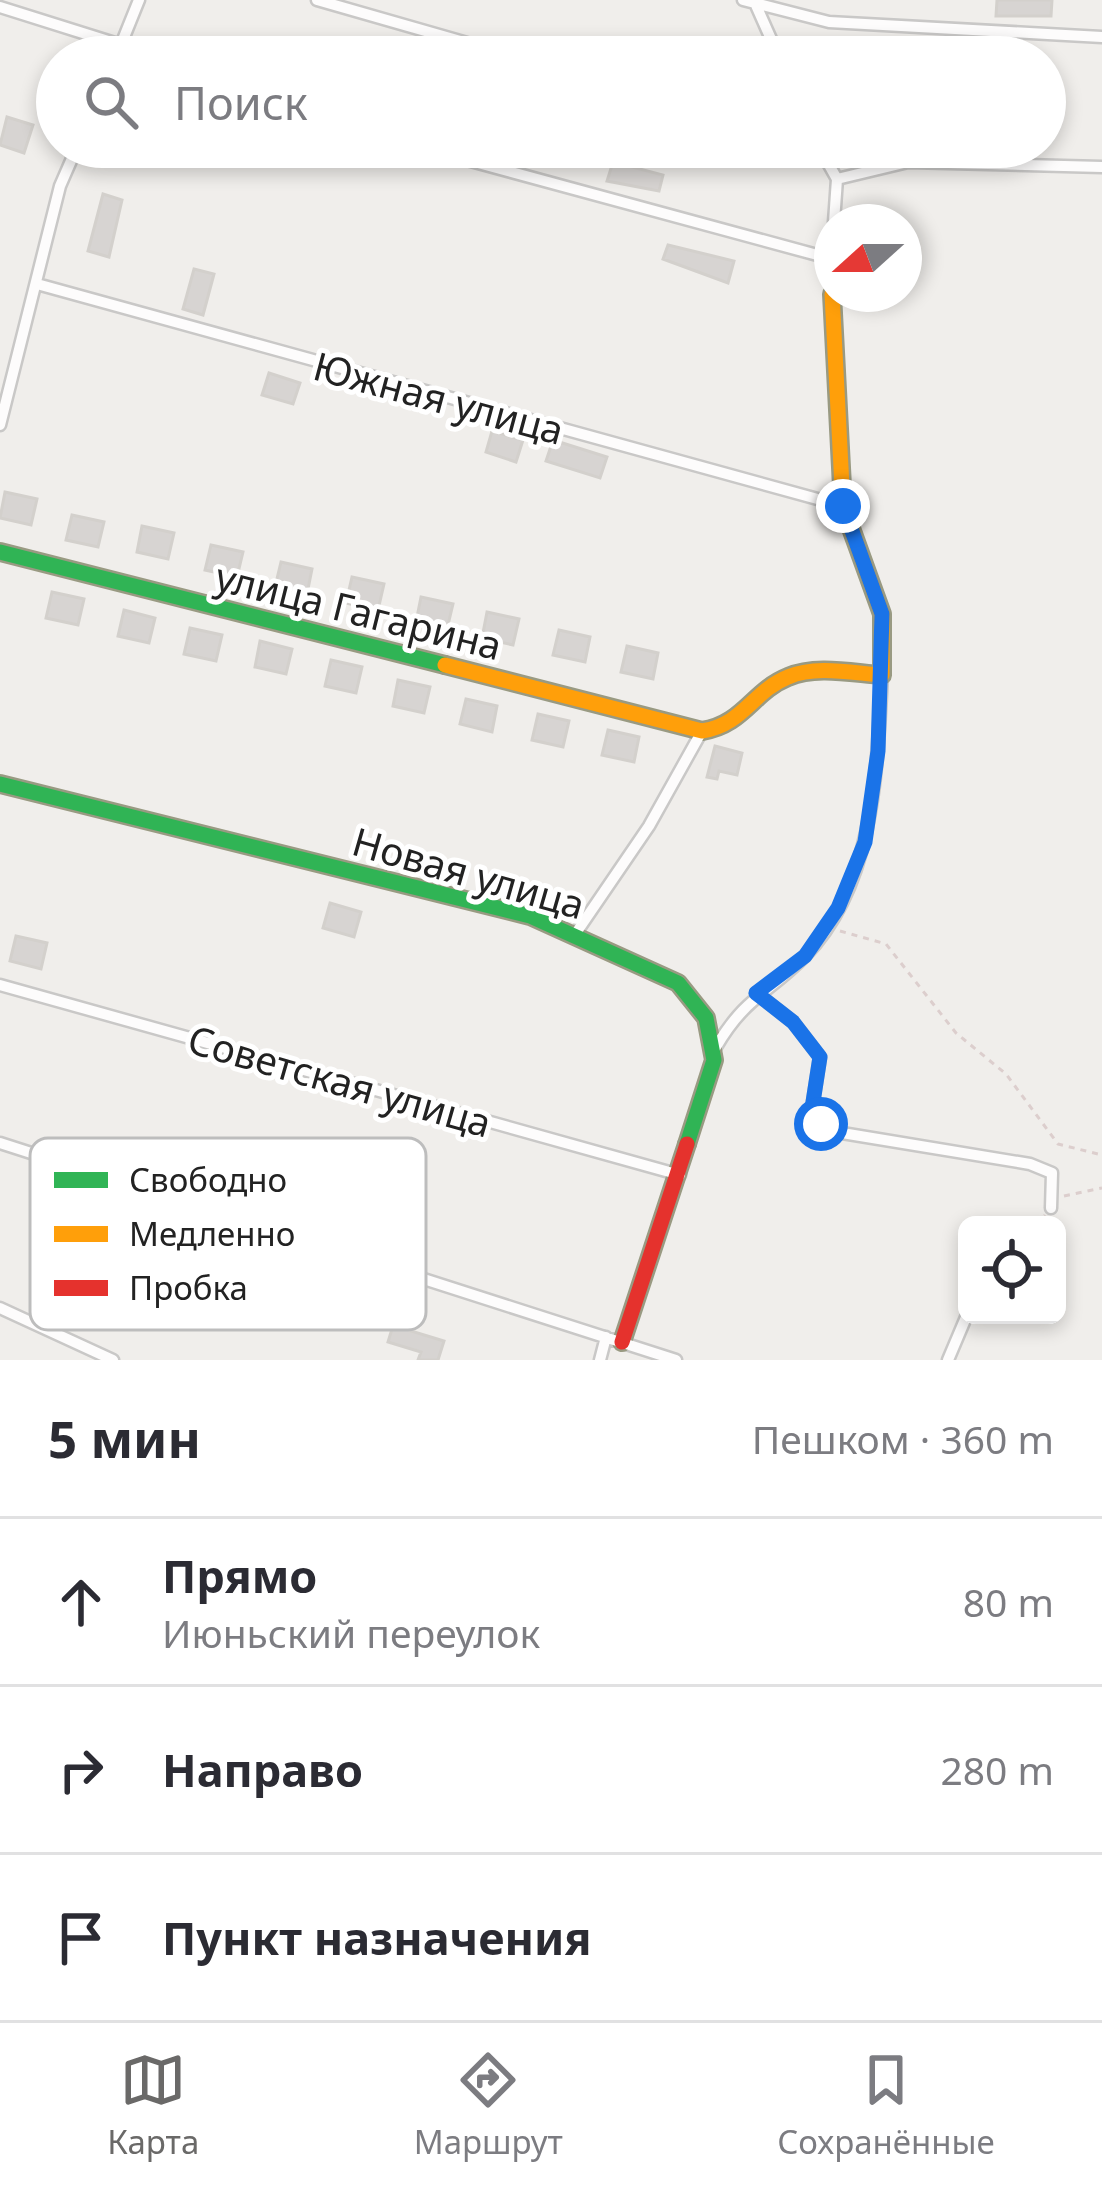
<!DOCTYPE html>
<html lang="ru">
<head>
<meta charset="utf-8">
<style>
  body { margin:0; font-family:"Noto Sans",sans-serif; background:#f7f7f7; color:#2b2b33 }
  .controls { position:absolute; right:36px; bottom:36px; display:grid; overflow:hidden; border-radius:18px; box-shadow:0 6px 18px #0003 }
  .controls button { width:108px; height:108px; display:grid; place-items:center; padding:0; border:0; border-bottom:3px solid #e1e1e2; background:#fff; color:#2b2b33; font:60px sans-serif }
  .compass { position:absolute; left:814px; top:204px; width:108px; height:108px; border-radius:50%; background:#fff; box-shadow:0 6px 18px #0003; rotate:249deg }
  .stop { position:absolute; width:36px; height:36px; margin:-27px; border:9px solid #1a73e8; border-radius:50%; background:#fff }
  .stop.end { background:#1a73e8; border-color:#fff; box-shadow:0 3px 12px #0008 }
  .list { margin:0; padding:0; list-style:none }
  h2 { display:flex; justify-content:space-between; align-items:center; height:156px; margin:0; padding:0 48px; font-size:51px }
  h2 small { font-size:39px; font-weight:400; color:#7c7c81 }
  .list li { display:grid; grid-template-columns:78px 1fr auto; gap:36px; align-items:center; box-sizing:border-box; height:168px; padding:0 48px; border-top:3px solid #e1e1e2 }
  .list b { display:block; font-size:45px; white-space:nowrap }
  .list p { margin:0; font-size:39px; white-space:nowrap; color:#7c7c81 }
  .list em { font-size:39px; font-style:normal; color:#7c7c81 }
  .icon { flex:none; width:66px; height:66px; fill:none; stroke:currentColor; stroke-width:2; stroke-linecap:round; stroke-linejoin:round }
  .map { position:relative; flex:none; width:1102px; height:1360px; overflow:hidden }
  .search { position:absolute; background:#fff; box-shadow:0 6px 18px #0003; left:36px; right:36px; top:36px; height:132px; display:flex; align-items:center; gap:30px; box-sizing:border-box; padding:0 42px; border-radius:66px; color:#7c7c81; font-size:45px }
  .sheet { height:660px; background:#fff }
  nav { display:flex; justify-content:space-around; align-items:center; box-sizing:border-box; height:168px; border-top:3px solid #e1e1e2; background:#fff; font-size:33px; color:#7c7c81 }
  nav a { display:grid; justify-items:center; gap:6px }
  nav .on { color:#6a6968 }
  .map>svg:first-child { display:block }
  .building { fill:#d7d4d2; stroke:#d3d0cc; stroke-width:3 }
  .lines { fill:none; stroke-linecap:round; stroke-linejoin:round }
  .street-casing { stroke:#c9c8c7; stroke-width:15 }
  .fast-casing { stroke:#999a82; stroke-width:20 }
  .slow-casing { stroke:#999a82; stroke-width:20 }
  .jam-casing { stroke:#999a82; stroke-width:20 }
  .path { stroke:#dccecd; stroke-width:3; stroke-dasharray:6 6; stroke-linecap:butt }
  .street { stroke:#fdfcfc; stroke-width:10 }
  .fast { stroke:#30b455; stroke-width:15 }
  .slow { stroke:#ff9f0a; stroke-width:15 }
  .jam { stroke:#e5322d; stroke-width:15 }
  .route { stroke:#1a73e8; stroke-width:15 }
  .labels { text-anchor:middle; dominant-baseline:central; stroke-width:10; stroke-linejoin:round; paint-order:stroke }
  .street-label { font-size:39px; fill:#222; stroke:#fff }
  .key { fill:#fff; stroke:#bdbdbd; stroke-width:3 }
  .key-label { font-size:33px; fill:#222 }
</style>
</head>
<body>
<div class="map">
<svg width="1102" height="1360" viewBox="0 0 1102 1360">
  <rect width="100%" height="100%" fill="#f0eeeb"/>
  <!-- building -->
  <path class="building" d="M997,0H1052L1051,16H996Z
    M7,117L33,125L24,153L0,145Z
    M613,162L663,175L659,191L607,181Z
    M103,194L122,200L109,257L88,251Z
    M668,245L734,261L728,283L663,259Z
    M194,269L214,274L203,315L183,309Z
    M269,373L300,383L293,404L262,395Z
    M492,431L523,440L516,462L486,452Z
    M553,440L607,457L600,478L546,461Z
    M5,492L37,499L31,525L0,518Z
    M72,515L104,522L98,547L66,540Z
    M142,526L174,533L168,559L137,552Z
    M211,545L243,552L237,577L205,570Z
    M281,562L312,569L307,594L275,587Z
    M352,577L384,584L378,610L346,603Z
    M52,592L84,599L78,625L46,618Z
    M421,597L453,604L447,629L416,622Z
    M124,610L155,618L149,643L118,636Z
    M487,612L519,619L513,645L482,638Z
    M190,628L222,635L216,661L184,654Z
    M559,630L590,637L585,662L553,655Z
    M260,641L292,649L286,674L255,667Z
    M627,646L658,653L653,679L621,672Z
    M331,660L362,667L356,693L325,686Z
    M398,680L430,687L424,713L393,706Z
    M466,699L497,706L492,732L460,724Z
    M538,714L569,721L563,747L532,740Z
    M608,730L639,737L634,762L602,755Z
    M715,746L742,753L737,775L719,771L717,779L707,777Z
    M330,903L361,912L354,937L323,928Z
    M16,936L47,943L41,969L10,961Z
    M396,1316L413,1322L411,1331L444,1341L438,1360H418L421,1352L388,1342Z"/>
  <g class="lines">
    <defs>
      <path id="street" d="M317,0L516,57
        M743,0L829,22L1102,37
        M755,3L779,57
        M0,7L121,45
        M116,57L139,0
        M419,147L832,259
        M819,147L837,179L834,222
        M837,179L908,162L1102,167
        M37,284L843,506
        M0,425L60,186L77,147
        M576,933L649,826L702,731
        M0,985L680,1175
        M756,993L793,1022L820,1057L813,1102L821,1124L836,1132L1030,1164L1052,1173L1051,1208
        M716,1047C745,997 769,993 805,956C875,884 877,769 882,675
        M0,1143L676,1360
        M0,1308L113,1360
        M600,1360L606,1337
        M948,1360L967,1315"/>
      <path id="fast" d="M0,552L445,665
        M0,784L530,916L678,983L706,1018L714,1060L687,1144"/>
      <path id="slow" d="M445,665L702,731C743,725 753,691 788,677C816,665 852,673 882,675V614L843,506L832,294"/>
      <path id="jam" d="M622,1342L687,1144"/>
    </defs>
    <!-- street casing -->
    <use href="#street" class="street-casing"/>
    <!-- fast casing -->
    <use href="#fast" class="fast-casing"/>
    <!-- slow casing -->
    <use href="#slow" class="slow-casing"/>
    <!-- jam casing -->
    <use href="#jam" class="jam-casing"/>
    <!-- path -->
    <path class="path" d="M840,931L886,944L956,1033L1006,1074L1058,1144L1102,1155
      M1064,1196L1102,1188
      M1037,1225L1045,1215"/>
    <!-- street -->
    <use href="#street" class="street"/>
    <!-- fast -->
    <use href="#fast" class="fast"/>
    <!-- slow -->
    <use href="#slow" class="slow"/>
    <!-- jam -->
    <use href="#jam" class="jam"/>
  </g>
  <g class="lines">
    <!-- route -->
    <path class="route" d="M821,1124L813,1102L820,1057L793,1022L756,993L805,956L838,908L865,842L878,751L882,614L843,506"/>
  </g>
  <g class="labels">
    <!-- street labels -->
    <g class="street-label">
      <text transform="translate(439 397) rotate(15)">Южная улица</text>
      <text transform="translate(359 610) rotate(14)">улица Гагарина</text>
      <text transform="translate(469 872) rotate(16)">Новая улица</text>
      <text transform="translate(340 1080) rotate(16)">Советская улица</text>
    </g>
  </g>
  <!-- legend -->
  <rect x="30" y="1138" width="396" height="192" rx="18" class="key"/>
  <rect x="54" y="1172" width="54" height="16" fill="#30b455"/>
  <rect x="54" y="1226" width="54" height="16" fill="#ff9f0a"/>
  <rect x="54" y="1280" width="54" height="16" fill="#e5322d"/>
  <g class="key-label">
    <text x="129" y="1192">Свободно</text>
    <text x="129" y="1246">Медленно</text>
    <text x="129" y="1300">Пробка</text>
  </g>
</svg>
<div class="controls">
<button><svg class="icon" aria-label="locate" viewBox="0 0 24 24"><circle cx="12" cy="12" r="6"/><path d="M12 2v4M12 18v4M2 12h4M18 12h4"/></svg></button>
</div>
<svg class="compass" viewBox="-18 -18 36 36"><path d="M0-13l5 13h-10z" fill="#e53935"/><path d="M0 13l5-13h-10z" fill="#7c7c81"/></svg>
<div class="stop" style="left:821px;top:1124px"></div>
<div class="stop end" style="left:843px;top:506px"></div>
<div class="search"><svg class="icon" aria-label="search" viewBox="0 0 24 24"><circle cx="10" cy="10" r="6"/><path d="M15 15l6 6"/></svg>Поиск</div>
</div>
<section class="sheet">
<h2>5 мин<small>Пешком · 360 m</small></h2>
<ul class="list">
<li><svg class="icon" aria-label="ahead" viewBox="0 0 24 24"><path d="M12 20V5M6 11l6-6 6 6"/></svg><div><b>Прямо</b><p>Июньский переулок</p></div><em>80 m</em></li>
<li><svg class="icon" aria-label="right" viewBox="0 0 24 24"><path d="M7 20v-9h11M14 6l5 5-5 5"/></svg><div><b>Направо</b></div><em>280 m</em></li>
<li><svg class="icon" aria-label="arrive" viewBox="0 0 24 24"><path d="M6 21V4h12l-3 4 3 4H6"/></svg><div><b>Пункт назначения</b></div></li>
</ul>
</section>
<nav>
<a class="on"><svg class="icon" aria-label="map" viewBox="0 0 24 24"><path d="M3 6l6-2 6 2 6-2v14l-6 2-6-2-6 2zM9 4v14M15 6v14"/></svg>Карта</a>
<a><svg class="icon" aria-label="directions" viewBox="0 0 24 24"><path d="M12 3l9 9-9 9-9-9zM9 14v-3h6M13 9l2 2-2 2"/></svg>Маршрут</a>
<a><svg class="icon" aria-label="saved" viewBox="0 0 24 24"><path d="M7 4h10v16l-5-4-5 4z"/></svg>Сохранённые</a>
</nav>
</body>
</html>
